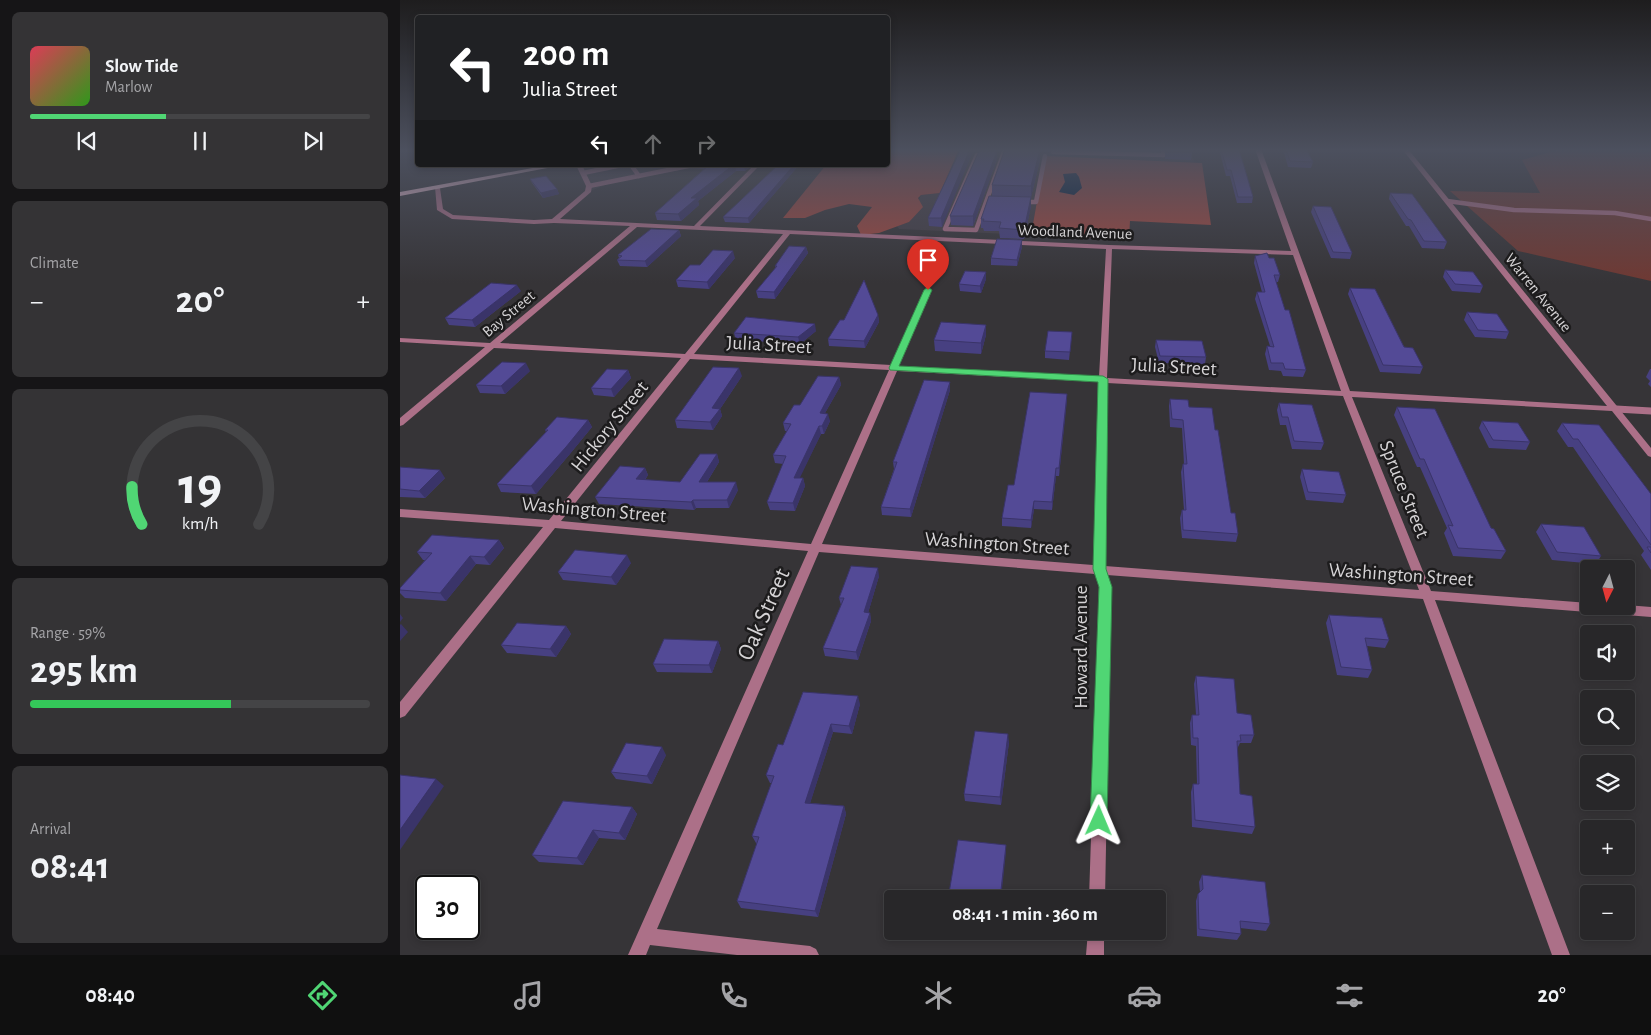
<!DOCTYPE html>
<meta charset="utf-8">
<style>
body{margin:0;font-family:"Alegreya Sans",sans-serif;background:#343335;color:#f1f3f6;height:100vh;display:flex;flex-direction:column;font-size:19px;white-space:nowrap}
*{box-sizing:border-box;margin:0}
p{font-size:16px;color:#a5a5a8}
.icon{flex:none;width:28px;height:28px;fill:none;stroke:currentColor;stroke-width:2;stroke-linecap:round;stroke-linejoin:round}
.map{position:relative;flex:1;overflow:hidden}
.details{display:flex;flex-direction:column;gap:12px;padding:12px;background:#161517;width:400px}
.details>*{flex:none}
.top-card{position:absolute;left:15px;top:15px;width:475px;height:152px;border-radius:5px;box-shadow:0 2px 8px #0003,0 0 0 1px #444446;background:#202124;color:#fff;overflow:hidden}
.needle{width:32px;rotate:186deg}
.fabs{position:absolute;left:1180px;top:560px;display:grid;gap:10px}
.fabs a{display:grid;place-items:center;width:55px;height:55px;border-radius:5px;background:#282729;box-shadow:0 2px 8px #0003,0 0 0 1px #444446;font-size:25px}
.speed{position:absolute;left:15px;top:875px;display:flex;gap:10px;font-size:25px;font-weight:700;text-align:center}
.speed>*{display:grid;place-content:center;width:65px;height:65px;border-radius:50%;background:#282729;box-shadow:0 2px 8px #0003,0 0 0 1px #444446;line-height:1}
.speed .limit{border:2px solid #111;border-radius:8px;background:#fff;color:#111}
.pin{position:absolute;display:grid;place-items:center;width:42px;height:42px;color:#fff;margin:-51px -21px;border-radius:50% 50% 50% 0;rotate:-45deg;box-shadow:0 0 5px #0007}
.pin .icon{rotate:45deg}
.me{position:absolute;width:55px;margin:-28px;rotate:1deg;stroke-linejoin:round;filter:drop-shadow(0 0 4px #0008)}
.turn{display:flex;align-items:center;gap:18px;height:105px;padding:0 25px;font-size:22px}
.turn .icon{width:65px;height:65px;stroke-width:2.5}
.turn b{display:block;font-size:35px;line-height:42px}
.lanes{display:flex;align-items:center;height:48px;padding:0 25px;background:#0003;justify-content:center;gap:25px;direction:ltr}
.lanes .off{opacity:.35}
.big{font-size:38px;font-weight:700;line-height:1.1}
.details .widget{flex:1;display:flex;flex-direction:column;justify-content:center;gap:8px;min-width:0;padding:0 18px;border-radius:8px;background:#343335}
.details .dial{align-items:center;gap:0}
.dial svg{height:130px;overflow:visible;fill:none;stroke:#444446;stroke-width:7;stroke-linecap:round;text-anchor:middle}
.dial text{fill:#f1f3f6;stroke:none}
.song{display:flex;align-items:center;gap:15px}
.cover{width:60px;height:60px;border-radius:8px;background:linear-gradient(135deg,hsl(350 70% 55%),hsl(110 70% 35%))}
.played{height:5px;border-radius:2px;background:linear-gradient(90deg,#50d674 40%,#444446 40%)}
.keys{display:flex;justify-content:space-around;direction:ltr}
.heat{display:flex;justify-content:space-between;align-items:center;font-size:28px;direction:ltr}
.charge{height:8px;border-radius:4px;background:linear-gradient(90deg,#34c759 59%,#444446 0)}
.trip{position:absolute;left:484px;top:890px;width:282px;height:50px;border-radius:5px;background:#282729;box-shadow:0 2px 8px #0003,0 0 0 1px #444446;font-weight:700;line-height:50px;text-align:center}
.menu{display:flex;height:80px;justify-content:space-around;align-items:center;background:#101010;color:#a5a5a8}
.menu .icon{width:35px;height:35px}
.menu .selected{color:#50d674}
.menu b{font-size:22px;color:#f1f3f6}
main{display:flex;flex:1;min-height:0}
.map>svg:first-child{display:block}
.built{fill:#433d44}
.green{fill:#6f3933}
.forest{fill:#9f463d}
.water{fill:#001d3d}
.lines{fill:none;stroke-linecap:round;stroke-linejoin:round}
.service-far1{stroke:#ac7088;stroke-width:4.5}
.service{stroke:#ac7088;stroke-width:7}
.minor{fill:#ac7088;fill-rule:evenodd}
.primary{fill:#f7c5d7;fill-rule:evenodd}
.wall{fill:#474081}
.shaded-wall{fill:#3a3469}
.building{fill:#534a96;stroke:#3a3469}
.route{fill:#50d674;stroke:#348b4b}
.labels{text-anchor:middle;stroke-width:5;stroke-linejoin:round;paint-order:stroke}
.far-street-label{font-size:16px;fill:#d5d3d5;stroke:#1d1c1d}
.street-label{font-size:20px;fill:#d5d3d5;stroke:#1d1c1d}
.near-street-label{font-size:24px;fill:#d5d3d5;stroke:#1d1c1d}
</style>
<main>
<section class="details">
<div class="widget">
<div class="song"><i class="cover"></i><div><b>Slow Tide</b><p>Marlow</p></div></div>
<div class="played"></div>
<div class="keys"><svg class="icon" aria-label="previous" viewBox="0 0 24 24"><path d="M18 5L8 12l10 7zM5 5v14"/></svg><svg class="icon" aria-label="pause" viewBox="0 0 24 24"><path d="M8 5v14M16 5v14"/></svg><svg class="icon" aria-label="next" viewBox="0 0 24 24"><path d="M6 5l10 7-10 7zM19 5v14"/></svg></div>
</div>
<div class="widget"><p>Climate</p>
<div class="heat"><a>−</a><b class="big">20°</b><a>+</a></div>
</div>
<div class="widget dial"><svg viewBox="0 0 100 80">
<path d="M14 69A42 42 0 1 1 86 69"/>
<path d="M14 69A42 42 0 0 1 8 46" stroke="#50d674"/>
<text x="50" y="56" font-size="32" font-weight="700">19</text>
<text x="50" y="72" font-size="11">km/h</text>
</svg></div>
<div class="widget"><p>Range · 59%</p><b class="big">295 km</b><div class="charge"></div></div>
<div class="widget"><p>Arrival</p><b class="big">08:41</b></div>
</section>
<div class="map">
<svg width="1251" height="955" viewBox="0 0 1251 955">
<rect width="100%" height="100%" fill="#363437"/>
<!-- built -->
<path class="built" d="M559,149h232l3,13 -149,-5 -14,78 -132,-6 -2,-3 12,-4 12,-27 19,-2z
M179,165h168l-7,6 -54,-2 -76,14 -22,9z"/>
<!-- green -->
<path class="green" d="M1161,149h90v132l-133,-30 -68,-60 90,2 -18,-33z"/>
<!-- forest -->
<path class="forest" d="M488,149h71l-19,44 -19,2 -3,3 5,9 -14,15 -30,11 -18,2 -4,-9 15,-19 -23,-3 -24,6 -20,8h-22l43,-53h62z
M645,156l157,7 9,62 -81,-4 -1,18 -98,-4z"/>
<!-- water -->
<path class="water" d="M676,173l3,4 3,11 -8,7 -15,-3 6,-10 -2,-8z"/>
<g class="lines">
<!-- service-far1 -->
<path class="service-far1" d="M653,152l111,3 -1,-6
M577,155l-32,74 31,1 29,-81
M231,165l8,11
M183,173l39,-8
M189,186l104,-21
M1047,201l67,9 101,3 36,6
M623,202h13l9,-46"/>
<!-- service -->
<path class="service" d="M1216,409l35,2"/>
<!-- minor -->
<path class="minor" d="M855,149h6l89,242 257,15 -205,-257h6l243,299v9l-3,-1 -36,-45 -260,-14 79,194 158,12v3l37,-1 25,2v10l-216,-17 135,355h-18l-129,-356 -316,-24 4,12 -6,312h-16l10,-312 -4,-13 -276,-22 -162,377 153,17 6,3 3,6h-82l-87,-10 -4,10h-18l180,-404 -253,-23 -150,188 -5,2v-16l143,-175 -143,-10v-8l149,11 132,-162 -187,-10 -91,77 -3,1v-8l85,-71 -85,-5v-4l90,5 140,-117 -76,-3 -20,1 -82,-5 -15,-9 -2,-23 5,1 3,21 10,6 81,5 18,-1 33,-28 1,-5 -10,-21h6l10,21 -1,6 -31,27 134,7 60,-61h6l-60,61 409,19 182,6zM237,227l146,7 -98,120 -185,-11zM390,234l316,15 -7,128 -200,-11 33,-76 -4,-2 -4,2 -33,75 -197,-11zM712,249l181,6 48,136 -234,-13zM290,359l199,11 -78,174 -250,-23zM497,371l202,11 -6,183 -271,-21zM707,383l236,13 76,194 -314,-24z
M688,931h16v24h-18z"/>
<!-- primary -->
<path class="primary" d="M149,165h14l-163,31v-4z"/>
</g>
<!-- wall -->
<path class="wall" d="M561,149l-19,78 -13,-1 -1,-8z
M581,149h21l-2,2h-3v8l-24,67 -22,-1 -1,-9 32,-65z
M605,149h47l-3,3h-9v8l-9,37v9l-7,33 -24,-1 -1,-7h-15l-1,-3h-2v-9l11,-23v-11z
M692,149h67v2z
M767,149h24l1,3 -1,8 -26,-1v-7z
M819,149h20l14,48 -1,6h-15l-7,-27h-4z
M883,149h23l7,13 -2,6 -23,-1z
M294,165h55l1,2 -5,4h-9l-38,30 1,4 -18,16 -24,-1 -2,-7 49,-44 -9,-1z
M378,165h21l-50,58 -24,-1 -2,-5z
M130,179l27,10 2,5 -16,4 -11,-15z
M990,193l57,49 -3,7 -22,-1 -13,-22h-3l-17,-27z
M913,206l39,47 -2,6 -19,-1 -20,-46z
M279,230l2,6 -34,31 -27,-1 -3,-6 2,-2 -1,-3z
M406,247l2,6 -33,46 -17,-1 -2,-7 20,-23 -1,-2z
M622,247l-5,19 -26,-1v-7z
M855,256l14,2 11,17 -2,7h-2l9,28 21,60 -3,7 -20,-1 -2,-5 -12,-1 -4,-16 2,-8h3l-15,-47 2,-7h5l-8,-29z
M335,258l-26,31 -31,-2 -2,-7 24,-15z
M1045,270l38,16 -3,7 -28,-2 -9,-14z
M586,272v7l-5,14 -21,-2 -1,-7z
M950,288l73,79 -3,7 -40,-2 -32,-78z
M121,291l-46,36 -26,-2 -4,-7z
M1067,312l42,20 -3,7 -31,-2 -11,-17z
M478,315l1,7 -14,26 -36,-2 -1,-7 16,-19z
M586,325v10l-5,19 -46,-3 -1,-11z
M416,331l-16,13 -64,-4 -2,-7z
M672,332l-3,28 -24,-2v-7z
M756,340l50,17 -1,7 -46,-1 -4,-16z
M1250,369h1v18l-3,-3 2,-3 -4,-4z
M228,370l3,8 -17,19 -20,-2 -3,-7z
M130,371l-25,23 -25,-1 -4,-8z
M342,376l-22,33 2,7 -9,14 -36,-2 -2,-8z
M439,377l2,8 -16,28 5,8 -6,13h-3l-22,44h4l2,8 -10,25 -25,-1 -3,-8 16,-38 -8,-1 -2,-8 14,-24h-2l-2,-8 17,-18z
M550,382v8l-39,127 -29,-2 -1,-8 13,-38 -1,-7z
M667,394l-8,82h-3l-4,34 -18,-1 -3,19 -29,-2v-8l12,-33z
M770,399l19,8 26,23 16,83 7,21 -2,8 -54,-4 -2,-20 2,-8h2l-3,-38 2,-8h1l-2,-36 -12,-1 -1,-21z
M879,403l45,40 -3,7 -29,-1 -6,-24h-6l-3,-15z
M997,407l94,121 15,23 -5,8 -48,-3 -9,-23 3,-5 -27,-61h-3l-23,-52z
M188,420l4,7 -23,28 -33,39 -35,-2 -4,-8 49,-52 -1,-2z
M1082,421l48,21 -4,8 -37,-2 -10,-20z
M1162,423l89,71v76l-10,-15 3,-4 -71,-104h-5l-11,-16z
M317,454l2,8 -12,20 31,8 -9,18h-33l-2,2 -95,-6 -4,-7 50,-29 3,7 -3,5 35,2z
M0,467l45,11 -20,20 -25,-1z
M902,469l44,26 -3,8 -37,-3 -6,-23z
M1141,524l60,32 -5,8 -44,-4 -16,-28z
M99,540l5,8 -14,17 -14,-1 -30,37 -41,-3 -5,-5v-5l25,-28h-2l-6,-8z
M231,563l-15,22 -53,-5 -5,-8z
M479,576l-11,37h2l1,8 -13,39 -33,-4 -2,-8 18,-43 -2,-7z
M929,615l60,25 -4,8 -18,-2 5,24 -4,8 -31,-3 -11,-52z
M166,626l5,8 -15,23 -49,-4 -6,-8z
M318,641l3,8 -9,24 -55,-1 -4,-8z
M796,676l41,37 17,22 -3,8h-11l-3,6 3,45 15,33 -3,7 -60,-7 -1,-35 2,-8h4l-1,-38 -5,-1 -1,-22 2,-8h4l-2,-31z
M460,704l-8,30 -19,-2 -23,71 34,3 2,8 -28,103 -77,-9 -4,-7 20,-57 -1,-1 -4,-7 20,-53h-2l-4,-8 17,-30z
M609,742l-8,63 -36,-4 -1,-7z
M266,755l-14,29 -36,-5 -5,-7z
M232,807l5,7 -12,26 -26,-2 -16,27 -44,-3 -7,-7z
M802,875l68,49 -4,7 -26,-3 1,6 -4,6 -40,-4 -1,-35 2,-7 2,-2 -1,-10z"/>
<!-- shaded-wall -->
<path class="shaded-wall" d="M570,149h4l-32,78 -1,-9z
M640,149v11l-9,37v9l-7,33v-9l7,-32v-12z
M597,151v8l-24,67v-10z
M253,165h20l-19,4z
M333,165h2l1,6 -38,30 1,4 -18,16 -3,-7 13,-16z
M344,165h5l1,2 -5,4z
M394,165h5l-50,58 -1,-5z
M157,189l2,5 -16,4 -2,-5z
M279,230l2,6 -34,31 -2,-6z
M622,240v7l-5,19v-6z
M406,247l2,6 -33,46 -1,-7z
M333,251l2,7 -26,31 -2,-7z
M586,272v7l-5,14 -1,-7z
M117,285l4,6 -46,36 -3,-7z
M478,315l1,7 -14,26 -1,-7z
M415,324l1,7 -16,13 -2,-7z
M586,325v10l-5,19v-11z
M126,363l4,8 -25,23 -4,-8z
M339,368l3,8 -22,33 2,7 -9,14 -3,-8 2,-14z
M228,370l3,8 -17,19 -3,-8z
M439,377l2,8 -20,35 -1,-7z
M550,382v8l-39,127 -1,-8z
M667,394v7l-8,75v-8z
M428,414l2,7 -6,13 -2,-8z
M188,420l4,7 -23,28 -33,39 -5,-8z
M419,426l2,8 -25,52 -2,-8z
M317,454l2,8 -17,28 -3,-8z
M245,468l3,7 -8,12 -4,-8z
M656,468v8l-4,34v-8z
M40,470l5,8 -20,20 -6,-7z
M403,478l2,8 -10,25 -2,-8z
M336,482l2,8 -9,18 -2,-8z
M293,500l3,8 -2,2 -3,-8z
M634,501v8l-3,19v-8z
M99,540l5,8 -14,17 -6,-8z
M227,555l4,8 -15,22 -5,-8z
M70,556l6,8 -30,37 -6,-8z
M478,568l1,8 -13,44 -2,-8z
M470,613l1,8 -13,39 -2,-8z
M0,614l3,4 -3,4z
M1,624l7,8 -8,9v-16z
M166,626l5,8 -15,23 -6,-8z
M318,641l3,8 -9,24 -3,-8z
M458,696l2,8 -8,30 -3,-8z
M431,724l2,8 -25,78 -3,-7z
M608,734l1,8 -8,63 -1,-8z
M262,747l4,8 -14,29 -5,-8z
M36,779l8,7 -44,64v-20z
M444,806l2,8 -28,103 -3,-6z
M232,807l5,7 -12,26 -6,-7z
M193,830l6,8 -16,27 -6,-7z
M606,845v7l-5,47h-1z"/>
<!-- building -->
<path class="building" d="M561,149h9l-29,69h-13z
M605,149h35l-9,37 -39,-1z
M767,149h24l1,3h-27z
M821,149h18l14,48h-15l-7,-27h-4z
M886,149h20l7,13 -23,-1z
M579,151h18l-24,65h-23z
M309,165h24l-42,33h6l-19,16 -23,-1z
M378,165h16l-46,53 -25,-1z
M146,176l11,13 -16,4 -11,-14z
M990,193l22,1 35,48 -23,-1 -13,-21 -3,-1z
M589,196l42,1 -7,33 -25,-2 2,-6 -18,-1 1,-2h-3z
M913,206l18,1 21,46 -19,-1z
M251,229l28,1 -34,31 -28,-1 5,-4 -4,-1z
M597,239l25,1 -5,20 -26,-2z
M389,246l17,1 -32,45 -18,-1 21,-25h-2z
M313,250l20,1 -26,31 -31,-2 14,-15h10z
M867,253l2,5h5l6,17h-6l11,35h4l17,60 -21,-1 -2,-6h-12l-4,-17 7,1 -17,-55h8l-10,-36z
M1045,270l28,2 10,14 -28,-2z
M565,271l21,1 -6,14 -21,-2z
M464,280l14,35 -14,26 -36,-2 12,-19h4z
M91,283l26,2 -45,35 -27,-2z
M950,288l25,1 29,58 9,1 10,19 -40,-2z
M1067,312l30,2 12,18 -31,-2z
M346,317l69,7 -17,13 -64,-4z
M541,322l45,3 -5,18 -47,-3z
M648,331l24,1 -2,20 -25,-1z
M756,340l46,1 4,16 -46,-1z
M102,362l24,1 -25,23 -25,-1z
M313,367l26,1 -27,40 8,1 -10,13 -35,-2z
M207,369l21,1 -17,19 -20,-1z
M418,376l21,1 -19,36 8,1 -6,12h-3l-25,52h9l-10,25 -26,-1 19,-46 -13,-1 18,-31 -8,-1 11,-18h6z
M524,380l26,2 -40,127 -29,-2 16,-45h-4z
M630,392l37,2 -8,74h-3l-4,34 -18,-1 -3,19 -29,-2 6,-33h6z
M770,399l18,1 1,7 23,1 3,22h3l13,83h4l3,21 -55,-4 -1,-20h4l-3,-46h4l-4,-44 -11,-1z
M879,403l33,2 12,38 -30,-2 -6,-24h-6z
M997,407l38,2 56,119 3,1 12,22 -48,-3 -10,-23 5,1 -29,-67h-4z
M157,417l31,3 -22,27 -35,39 -34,-2 51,-54h-3z
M1082,421l36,2 12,19 -37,-2z
M1162,423l37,2 52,69v51l-73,-106h-5z
M300,454h17l-18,28h37l-9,18h-34l-2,2 -96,-5 25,-31 25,2 -9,11 44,3z
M0,467l40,3 -21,21 -19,-2z
M902,469l37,3 7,23 -38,-3z
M1141,524l43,3 17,29 -44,-4z
M32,535l67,5 -15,17 -14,-1 -30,37 -40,-3v-2l32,-35 -15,-1z
M1247,547h4v6z
M175,550l52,5 -16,22 -53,-5z
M451,566l27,2 -14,44 6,1 -14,39 -33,-4 21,-50h-5z
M929,615l53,3 7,22 -24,-2 7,32 -31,-3z
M117,623l49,3 -16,23 -49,-4z
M264,639l54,2 -9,24 -56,-1z
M796,676l38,3 3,34 14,2 3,20h-14l1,6h-4l3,53 12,2 3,31 -60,-7 -2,-36h6l-1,-46h-5l-1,-23h7z
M403,692l55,4 -9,30 -18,-2 -26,79 39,3 -29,105 -78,-10 22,-64 -7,-1 22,-60 -8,-1 12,-31 5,1z
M575,731l33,3 -8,63 -36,-3z
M226,743l36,4 -15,29 -36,-4z
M0,775l36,4 -36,51z
M163,801l69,6 -13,26 -26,-3 -16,28 -45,-3z
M558,840l48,5 -6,54h-52z
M802,875l63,7 5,42 -30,-3 1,13 -42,-5 -1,-35 5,-5z"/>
<!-- sky -->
<linearGradient id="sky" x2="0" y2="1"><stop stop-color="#1e1d1e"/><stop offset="0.53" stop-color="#4c505e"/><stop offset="1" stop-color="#4c505e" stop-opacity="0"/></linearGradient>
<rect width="1251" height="283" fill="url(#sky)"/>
<!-- route -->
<path class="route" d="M528,287l4,3 -33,76 204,10 5,3 -2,190 6,18 -5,234 -2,6 -6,2 -6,-2 -3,-6 9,-234 -6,-18 5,-187 -208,-12 -1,-2 35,-78z"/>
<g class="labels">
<!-- far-street labels -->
<g class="far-street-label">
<text transform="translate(675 231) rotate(2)" y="6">Woodland Avenue</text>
<text transform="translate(1139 292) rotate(51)" y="6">Warren Avenue</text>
<text transform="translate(108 313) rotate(-40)" y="6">Bay Street</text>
</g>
<!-- street labels -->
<g class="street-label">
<text transform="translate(369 344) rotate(3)" y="7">Julia Street</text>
<text transform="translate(774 366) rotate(3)" y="7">Julia Street</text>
<text transform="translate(209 426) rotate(-51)" y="7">Hickory Street</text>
<text transform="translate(1005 489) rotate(68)" y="7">Spruce Street</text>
<text transform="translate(194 509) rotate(5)" y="7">Washington Street</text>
<text transform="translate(597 543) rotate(4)" y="7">Washington Street</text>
<text transform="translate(1001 574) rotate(4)" y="7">Washington Street</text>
<text transform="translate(680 647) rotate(-90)" y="7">Howard Avenue</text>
</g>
<!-- near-street labels -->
<g class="near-street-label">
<text transform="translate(363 614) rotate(-66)" y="8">Oak Street</text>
</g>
</g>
</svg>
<div class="fabs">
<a><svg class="needle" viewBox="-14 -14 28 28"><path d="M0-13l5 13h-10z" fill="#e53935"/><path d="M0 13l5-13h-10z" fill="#a5a5a8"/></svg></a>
<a><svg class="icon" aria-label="sound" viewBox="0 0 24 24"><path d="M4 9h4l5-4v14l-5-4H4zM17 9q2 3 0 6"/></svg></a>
<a><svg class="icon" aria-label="search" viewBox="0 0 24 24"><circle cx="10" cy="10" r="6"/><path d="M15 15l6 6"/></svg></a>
<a><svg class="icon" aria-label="layers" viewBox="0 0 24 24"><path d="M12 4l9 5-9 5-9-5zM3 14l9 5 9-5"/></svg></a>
<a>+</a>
<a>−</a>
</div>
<div class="speed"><div class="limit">30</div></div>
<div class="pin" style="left:528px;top:290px;background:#d93025"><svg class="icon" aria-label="arrive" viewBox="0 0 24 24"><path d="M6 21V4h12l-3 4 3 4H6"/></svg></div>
<svg class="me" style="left:699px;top:821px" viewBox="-20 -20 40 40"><path d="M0-17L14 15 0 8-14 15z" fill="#50d674" stroke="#fff" stroke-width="4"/></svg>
<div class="trip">08:41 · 1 min · 360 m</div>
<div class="top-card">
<div class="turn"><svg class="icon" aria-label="left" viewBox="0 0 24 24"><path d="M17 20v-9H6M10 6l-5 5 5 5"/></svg><div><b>200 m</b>Julia Street</div></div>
<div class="lanes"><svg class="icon" aria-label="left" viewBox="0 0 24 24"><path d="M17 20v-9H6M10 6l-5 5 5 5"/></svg><svg class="icon off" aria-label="ahead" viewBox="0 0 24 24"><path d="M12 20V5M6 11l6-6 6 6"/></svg><svg class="icon off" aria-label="right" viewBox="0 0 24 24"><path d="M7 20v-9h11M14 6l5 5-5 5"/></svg></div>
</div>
</div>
</main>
<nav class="menu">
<b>08:40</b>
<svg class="icon selected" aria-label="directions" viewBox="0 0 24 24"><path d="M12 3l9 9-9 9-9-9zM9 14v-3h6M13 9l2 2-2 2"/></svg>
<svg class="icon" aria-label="music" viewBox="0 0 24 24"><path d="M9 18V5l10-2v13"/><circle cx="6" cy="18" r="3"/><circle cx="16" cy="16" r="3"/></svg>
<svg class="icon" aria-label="phone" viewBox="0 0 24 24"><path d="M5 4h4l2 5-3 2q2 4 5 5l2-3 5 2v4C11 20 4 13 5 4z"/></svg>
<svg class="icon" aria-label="climate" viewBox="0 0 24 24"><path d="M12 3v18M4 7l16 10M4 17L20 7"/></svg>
<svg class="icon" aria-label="car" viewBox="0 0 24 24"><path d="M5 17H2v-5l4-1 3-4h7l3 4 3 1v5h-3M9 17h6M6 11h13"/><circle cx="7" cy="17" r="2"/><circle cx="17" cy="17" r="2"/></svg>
<svg class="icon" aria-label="filters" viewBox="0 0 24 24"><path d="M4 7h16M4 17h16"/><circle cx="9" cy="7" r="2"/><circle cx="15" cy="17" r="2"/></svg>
<b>20°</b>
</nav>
